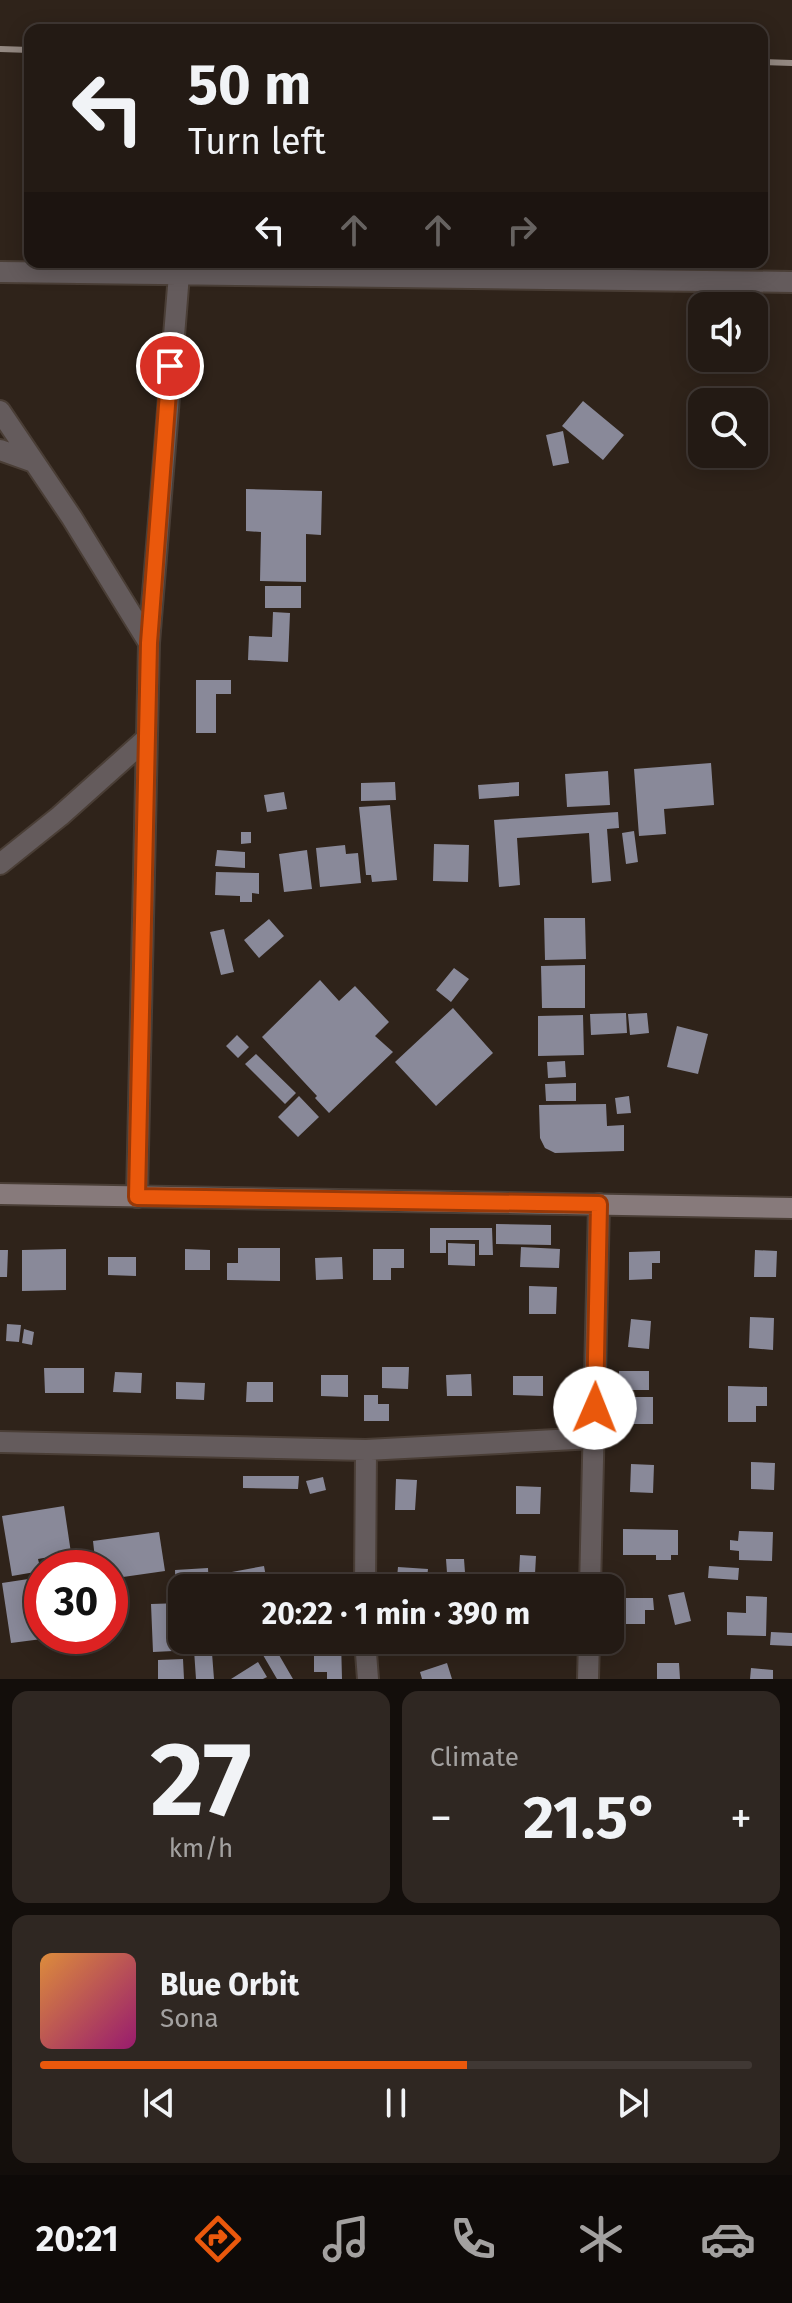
<!DOCTYPE html>
<meta charset="utf-8">
<style>
body{margin:0;font-family:"Fira Sans",sans-serif;background:#2f2722;color:#f1f3f6;height:100vh;display:flex;flex-direction:column;font-size:30px;white-space:nowrap}
*{box-sizing:border-box;margin:0}
p{font-size:26px;color:#a3a1a0}
.icon{flex:none;width:44px;height:44px;fill:none;stroke:currentColor;stroke-width:2;stroke-linecap:round;stroke-linejoin:round}
.map{position:relative;height:1679px;overflow:hidden}
.sheet{display:flex;flex-direction:column;gap:12px;padding:12px;background:#130e0b;flex:1}
.sheet>*{flex:none}
.guide{position:absolute;left:24px;top:24px;width:744px;height:244px;border-radius:16px;box-shadow:0 4px 20px #0003,0 0 0 2px #403834;background:#231a14;color:#f1f3f6;overflow:hidden}
.tools{position:absolute;left:688px;top:292px;display:grid;gap:16px}
.tools a{display:grid;place-items:center;width:80px;height:80px;border-radius:16px;background:#231a14;box-shadow:0 4px 20px #0003,0 0 0 2px #403834;font-size:40px}
.speed{position:absolute;left:24px;top:1550px;display:flex;gap:16px;font-size:40px;font-weight:700;text-align:center}
.speed>*{display:grid;place-content:center;width:104px;height:104px;border-radius:50%;background:#231a14;box-shadow:0 4px 20px #0003,0 0 0 2px #403834;line-height:1}
.speed .limit{border:12px solid #d22;background:#fff;color:#111}
.pin{position:absolute;display:grid;place-items:center;width:68px;height:68px;color:#fff;margin:-34px;border:4px solid #fff;border-radius:50%;box-shadow:0 2px 8px #0007}
.me{position:absolute;width:88px;margin:-44px;rotate:1deg;stroke-linejoin:round;filter:drop-shadow(0 0 6px #0008)}
.turn{display:flex;align-items:center;gap:28px;height:168px;padding:0 32px;font-size:36px}
.turn .icon{width:104px;height:104px;stroke-width:2.5}
.turn b{display:block;font-size:56px;line-height:68px}
.lanes{display:flex;align-items:center;height:76px;padding:0 32px;background:#0003;justify-content:center;gap:40px;direction:ltr}
.lanes .off{opacity:.35}
.big{font-size:60px;font-weight:700;line-height:1.1}
.sheet .widget{flex:1;display:flex;flex-direction:column;justify-content:center;gap:12px;min-width:0;padding:0 28px;border-radius:16px;background:#2f2722}
.sheet .dial{align-items:center;gap:0}
.dial b{font-size:104px;line-height:1}
.song{display:flex;align-items:center;gap:24px}
.cover{width:96px;height:96px;border-radius:12px;background:linear-gradient(135deg,hsl(30 70% 55%),hsl(320 70% 35%))}
.played{height:8px;border-radius:4px;background:linear-gradient(90deg,#ea580c 60%,#403834 60%)}
.keys{display:flex;justify-content:space-around;direction:ltr}
.heat{display:flex;justify-content:space-between;align-items:center;font-size:44px;direction:ltr}
.sheet .tiles{flex:1;display:grid;gap:12px;grid-template-columns:1fr 1fr}
.widget:last-child{grid-column:span 2}
.trip{position:absolute;left:168px;top:1574px;width:456px;height:80px;border-radius:16px;background:#231a14;box-shadow:0 4px 20px #0003,0 0 0 2px #403834;font-weight:700;line-height:80px;text-align:center}
.menu{display:flex;height:128px;justify-content:space-around;align-items:center;background:#0e0a08;color:#a3a1a0}
.menu .icon{width:56px;height:56px}
.menu .active{color:#ea580c}
.menu b{font-size:36px;color:#f1f3f6}
.map>svg:first-child{display:block}
.building{fill:#898999}
.lines{fill:none;stroke-linecap:round;stroke-linejoin:round}
.street-casing{stroke:#4a3e36;stroke-width:24}
.secondary-casing{stroke:#4a3e36;stroke-width:24}
.street{stroke:#645b5c;stroke-width:20}
.secondary{stroke:#877a7b;stroke-width:20}
.rail{stroke:#938881;stroke-width:6}
.route-casing{stroke:#983908;stroke-width:20}
.route{stroke:#ea580c;stroke-width:14}
</style>
<div class="map">
<svg width="792" height="1679" viewBox="0 0 792 1679">
<rect width="100%" height="100%" fill="#2f231a"/>
<!-- building -->
<path class="building" d="M583,401l41,34 -21,25 -41,-34z
M563,431l6,32 -16,3 -7,-31z
M246,489l76,2 -1,44 -15,-1v48l-46,-1 1,-49 -15,-1z
M265,586h36v22h-36z
M273,612l17,1 -2,49 -40,-2 1,-24 23,1z
M196,680h35v14h-15v39h-20z
M711,763l3,42 -50,4 2,25 -27,2 -5,-67z
M608,771l2,34 -43,2 -2,-33z
M395,782l1,18 -35,1v-18z
M519,782v14l-40,3 -1,-14z
M284,792l3,17 -20,3 -3,-17z
M390,805l7,75 -25,2 -1,-7h-5l-7,-68z
M618,812l1,16 -12,1 4,52 -19,2 -3,-50 -72,5 3,47 -21,2 -5,-67z
M634,831l4,31 -12,2 -4,-31z
M241,832h10v11l-10,1z
M434,844l35,1 -1,37 -35,-1z
M345,845l1,9 12,-1 3,30 -41,4 -4,-39z
M217,850l28,2v16l-30,-2z
M307,850l5,39 -28,3 -5,-38z
M216,872l43,1v21l-7,-1v9h-12v-6l-25,-1z
M544,918h41l1,41 -41,1z
M269,919l15,17 -25,22 -15,-18z
M224,929l10,43 -13,3 -11,-43z
M585,965v43h-43l-1,-42z
M454,968l15,11 -18,23 -15,-12z
M320,980l19,21 16,-15 34,36 -14,14 18,16 -64,61 -14,-15 2,-2 -55,-59z
M453,1008l40,45 -57,53 -41,-44z
M626,1013l1,20 -36,2 -1,-21z
M647,1013l2,20 -19,2 -2,-21z
M583,1015l1,40 -46,1v-40z
M677,1026l31,8 -10,40 -31,-7z
M237,1035l12,12 -11,11 -12,-12z
M256,1054l40,39 -11,11 -40,-40z
M565,1061l1,16 -18,1 -1,-16z
M576,1083v18h-30l-1,-17z
M299,1096l20,21 -21,20 -20,-20z
M629,1096l2,17 -14,1 -2,-16z
M606,1104l1,22 17,-1v26l-69,2 -10,-5 -5,-10 -1,-33z
M496,1224l55,1v20l-55,-1z
M430,1228h62l1,27h-14v-15h-33v13h-16z
M448,1243l27,1v22l-27,-1z
M521,1247l39,2 -1,19 -39,-1z
M238,1248h42v33l-53,-1v-17h11z
M66,1249v41l-44,1v-41z
M185,1249l25,1v20h-25z
M373,1249h31v19h-13v12h-18z
M0,1250h8l-1,27h-7z
M755,1250l22,1 -1,26h-22z
M660,1251v12h-8v16l-23,1v-28z
M108,1257h28v19l-28,-1z
M342,1257l1,22 -27,1 -1,-22z
M529,1286l28,1 -1,27h-27z
M750,1317l24,1 -1,32 -24,-2z
M631,1319l20,2 -2,28 -21,-2z
M7,1324l14,1 -2,17 -13,-1z
M24,1329l10,3 -2,13 -10,-2z
M382,1367h27l-1,22 -26,-1z
M44,1368h40v25h-39z
M619,1371h30v19h-30z
M115,1372l27,1 -1,20 -28,-1z
M471,1374l1,22h-25l-1,-21z
M321,1375h27v22l-27,-1z
M513,1376h30v20l-30,-1z
M176,1382l29,1 -1,17 -28,-1z
M247,1382h26v20h-27z
M728,1386l39,1v19h-11v16h-28z
M364,1395h14v9h11v17h-25z
M633,1397h20v27h-20z
M751,1462l24,1 -1,27 -23,-1z
M631,1464l23,1 -1,28 -23,-1z
M243,1476h56l-1,13 -55,-1z
M323,1477l3,13 -16,4 -4,-13z
M396,1479l21,1 -2,30h-20z
M516,1486l25,1 -1,27h-24z
M64,1506l7,47 -33,6 3,12 -29,5 -10,-60z
M623,1529l55,1v25h-7v5h-15v-5h-33z
M739,1531l34,1 -1,29 -33,-1v-9l-9,-1v-10l8,1z
M159,1532l6,39 -49,7 2,15 -8,1v-26h-14l-3,-27z
M520,1555l16,1 -1,18h-16z
M446,1559h18l2,27 -18,1z
M264,1566l4,22h-45l-2,-14z
M709,1566l30,2 -1,12 -30,-2z
M398,1567l30,2 -2,19h-30z
M208,1568l1,20h-27v6l-6,1 -1,-25z
M503,1577l42,2 -1,9h-42z
M35,1578l4,24 3,-1v38l-31,4 -9,-60z
M684,1592l7,29 -16,4 -7,-30z
M746,1596l21,1 -1,39 -39,-1v-23l19,1z
M622,1598h31l1,12h-9v14h-23z
M182,1603v37h29l3,39h-18l-2,-29 -41,2 -2,-48z
M771,1632l21,1v13l-22,-1z
M218,1640h22l1,5 -21,4z
M323,1640h18l1,39h-15v-7h-13v-18h9z
M518,1640h23v5h-23z
M275,1648l18,31h-16l-14,-24z
M183,1659l1,20h-26v-19z
M258,1662l9,15 -4,2h-32z
M447,1663l5,16h-30l-2,-7z
M657,1663h22l1,16h-23z
M751,1668l22,2v9h-23z"/>
<g class="lines">
<!-- street casing -->
<g class="street-casing">
<path id="street" d="M0,272l792,10
M0,411l72,107 77,125
M0,450l34,12
M0,864l60,-48 85,-76
M137,1197l12,-554 31,-381
M0,1442l366,8 228,-12
M365,1588l1,-138
M590,1588l9,-384
M365,1640l3,39
M588,1679l1,-39"/>
</g>
<!-- secondary casing -->
<g class="secondary-casing">
<path id="secondary" d="M0,1194l792,14"/>
</g>
<!-- street -->
<use href="#street" class="street"/>
<!-- secondary -->
<use href="#secondary" class="secondary"/>
<!-- rail -->
<path class="rail" d="M0,49l30,1
M762,62l30,1"/>
</g>
<g class="lines">
<!-- route casing -->
<g class="route-casing">
<path id="route" d="M170,366l-21,277 -12,554 462,7 -4,204"/>
</g>
<!-- route -->
<use href="#route" class="route"/>
</g>
</svg>
<div class="tools">
<a><svg class="icon" aria-label="sound" viewBox="0 0 24 24"><path d="M4 9h4l5-4v14l-5-4H4zM17 9q2 3 0 6"/></svg></a>
<a><svg class="icon" aria-label="search" viewBox="0 0 24 24"><circle cx="10" cy="10" r="6"/><path d="M15 15l6 6"/></svg></a>
</div>
<div class="speed"><div class="limit">30</div></div>
<div class="pin" style="left:170px;top:366px;background:#d93025"><svg class="icon" aria-label="arrive" viewBox="0 0 24 24"><path d="M6 21V4h12l-3 4 3 4H6"/></svg></div>
<svg class="me" style="left:595px;top:1408px" viewBox="-20 -20 40 40"><circle r="19" fill="#fff"/><path d="M0-13L10 11 0 6-10 11z" fill="#ea580c"/></svg>
<div class="trip">20:22 · 1 min · 390 m</div>
<div class="guide">
<div class="turn"><svg class="icon" aria-label="left" viewBox="0 0 24 24"><path d="M17 20v-9H6M10 6l-5 5 5 5"/></svg><div><b>50 m</b>Turn left</div></div>
<div class="lanes"><svg class="icon" aria-label="left" viewBox="0 0 24 24"><path d="M17 20v-9H6M10 6l-5 5 5 5"/></svg><svg class="icon off" aria-label="ahead" viewBox="0 0 24 24"><path d="M12 20V5M6 11l6-6 6 6"/></svg><svg class="icon off" aria-label="ahead" viewBox="0 0 24 24"><path d="M12 20V5M6 11l6-6 6 6"/></svg><svg class="icon off" aria-label="right" viewBox="0 0 24 24"><path d="M7 20v-9h11M14 6l5 5-5 5"/></svg></div>
</div>
</div>
<section class="sheet">
<div class="tiles">
<div class="widget dial"><b>27</b><p>km/h</p></div>
<div class="widget"><p>Climate</p>
<div class="heat"><a>−</a><b class="big">21.5°</b><a>+</a></div>
</div>
<div class="widget">
<div class="song"><i class="cover"></i><div><b>Blue Orbit</b><p>Sona</p></div></div>
<div class="played"></div>
<div class="keys"><svg class="icon" aria-label="previous" viewBox="0 0 24 24"><path d="M18 5L8 12l10 7zM5 5v14"/></svg><svg class="icon" aria-label="pause" viewBox="0 0 24 24"><path d="M8 5v14M16 5v14"/></svg><svg class="icon" aria-label="next" viewBox="0 0 24 24"><path d="M6 5l10 7-10 7zM19 5v14"/></svg></div>
</div>
</div>
</section>
<nav class="menu">
<b>20:21</b>
<svg class="icon active" aria-label="directions" viewBox="0 0 24 24"><path d="M12 3l9 9-9 9-9-9zM9 14v-3h6M13 9l2 2-2 2"/></svg>
<svg class="icon" aria-label="music" viewBox="0 0 24 24"><path d="M9 18V5l10-2v13"/><circle cx="6" cy="18" r="3"/><circle cx="16" cy="16" r="3"/></svg>
<svg class="icon" aria-label="phone" viewBox="0 0 24 24"><path d="M5 4h4l2 5-3 2q2 4 5 5l2-3 5 2v4C11 20 4 13 5 4z"/></svg>
<svg class="icon" aria-label="climate" viewBox="0 0 24 24"><path d="M12 3v18M4 7l16 10M4 17L20 7"/></svg>
<svg class="icon" aria-label="car" viewBox="0 0 24 24"><path d="M5 17H2v-5l4-1 3-4h7l3 4 3 1v5h-3M9 17h6M6 11h13"/><circle cx="7" cy="17" r="2"/><circle cx="17" cy="17" r="2"/></svg>
</nav>
